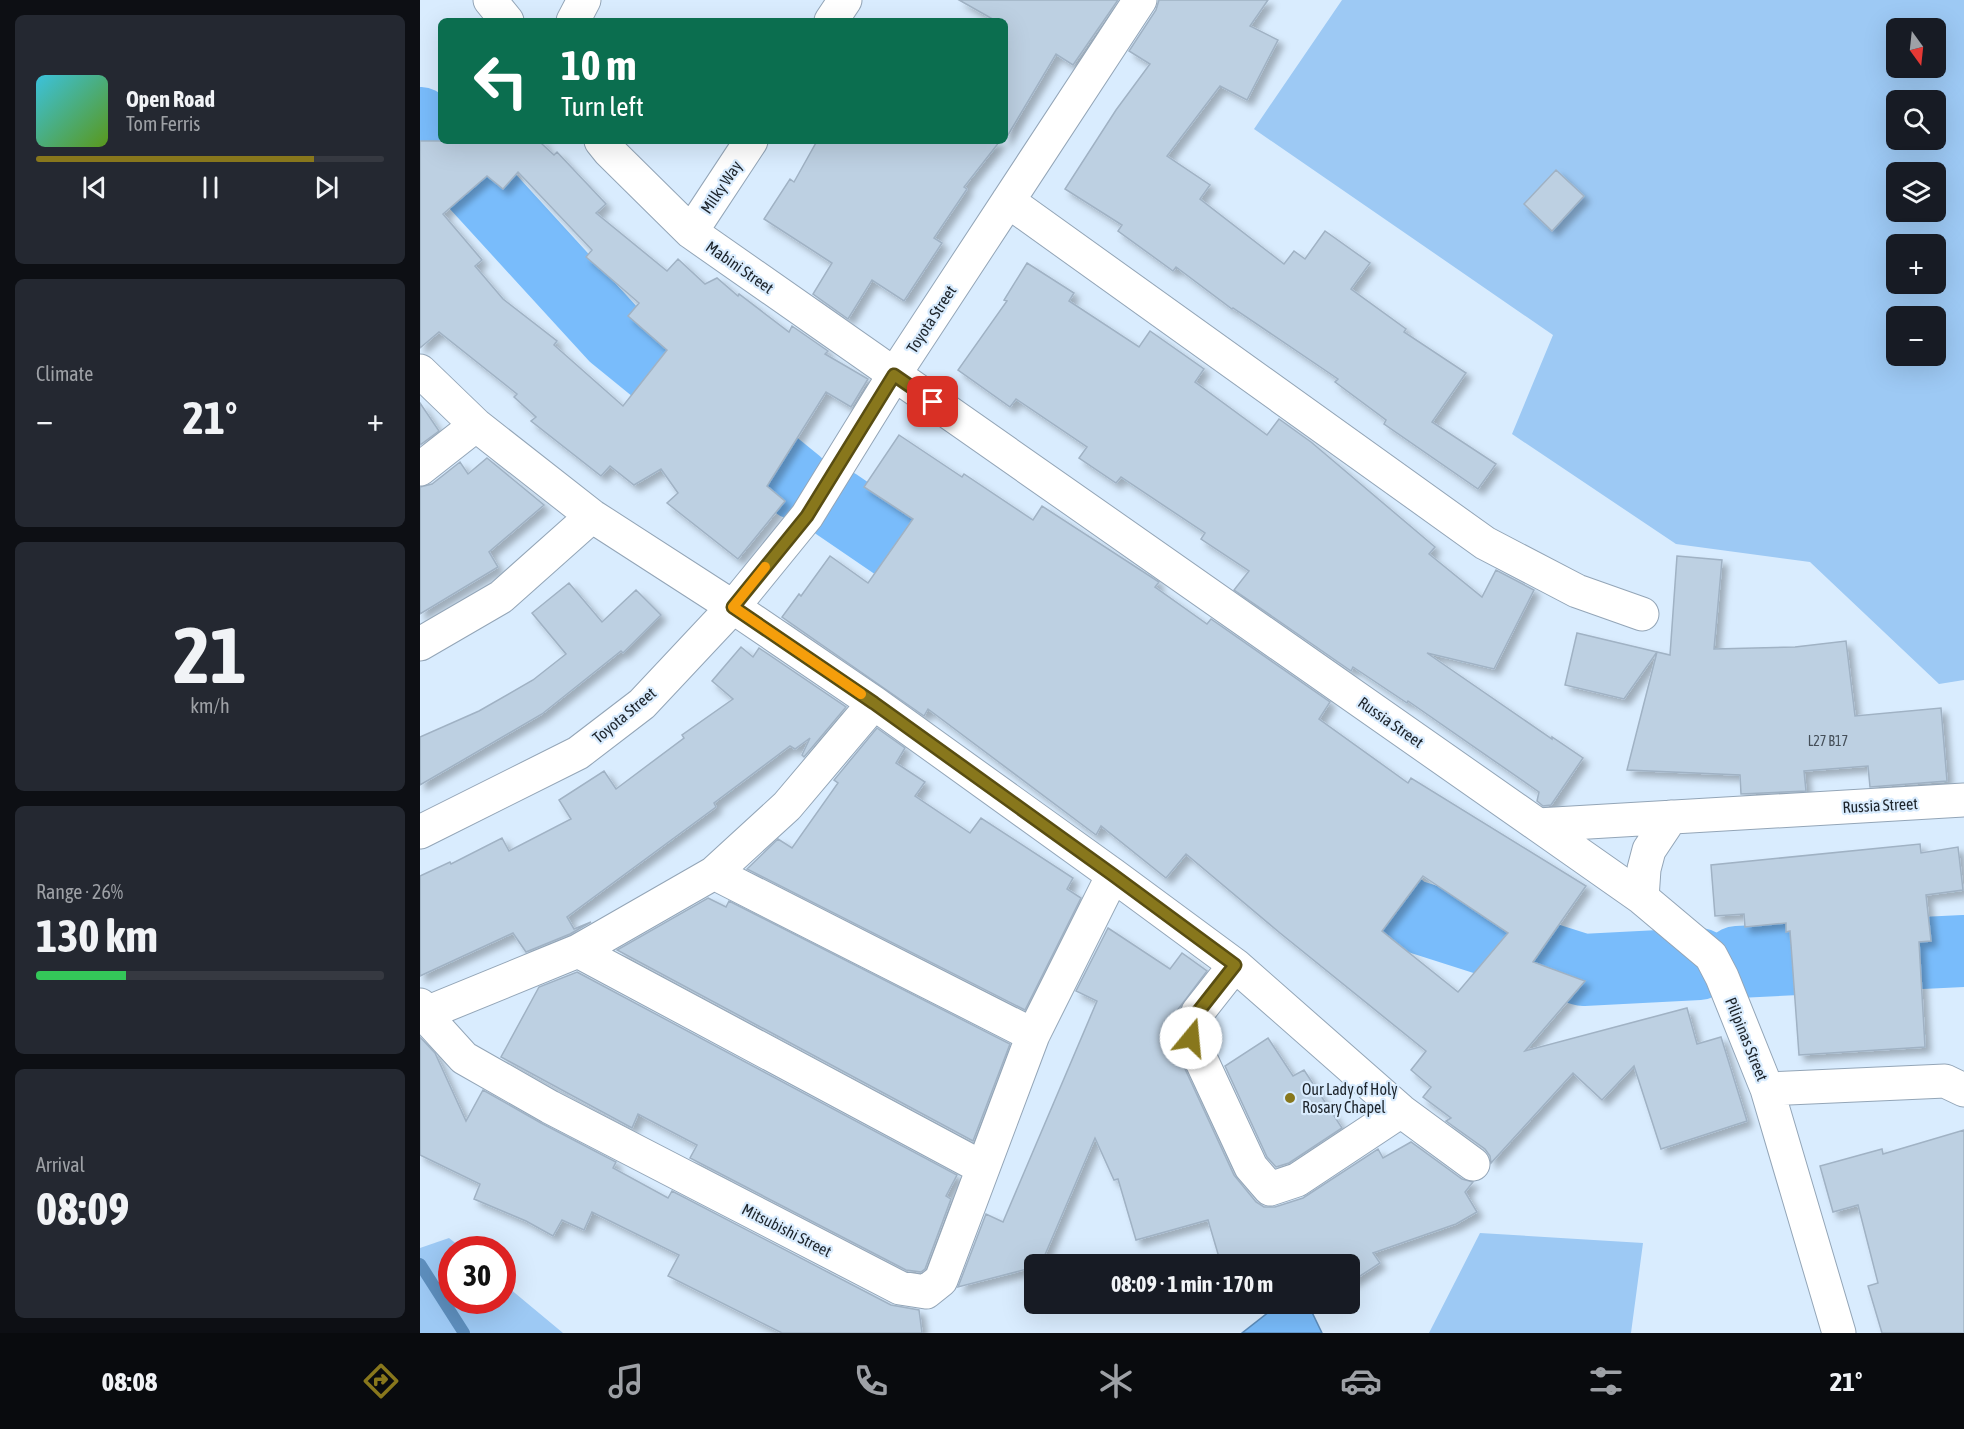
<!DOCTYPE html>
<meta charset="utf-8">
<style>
body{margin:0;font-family:"Asap Condensed",sans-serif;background:#242831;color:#f1f3f6;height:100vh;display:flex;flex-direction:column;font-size:22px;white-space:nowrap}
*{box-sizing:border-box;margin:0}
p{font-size:20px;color:#9ea1a6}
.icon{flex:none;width:33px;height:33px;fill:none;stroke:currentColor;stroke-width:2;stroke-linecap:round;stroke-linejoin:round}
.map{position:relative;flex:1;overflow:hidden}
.drawer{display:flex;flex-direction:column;gap:15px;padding:15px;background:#0d0f14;width:420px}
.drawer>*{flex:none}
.banner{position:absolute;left:18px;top:18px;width:570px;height:126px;border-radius:9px;box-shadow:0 6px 24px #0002;background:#0b6e4f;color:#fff;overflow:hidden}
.needle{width:39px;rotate:165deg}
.tools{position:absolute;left:1466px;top:18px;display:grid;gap:12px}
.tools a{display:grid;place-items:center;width:60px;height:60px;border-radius:9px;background:#171b24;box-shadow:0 6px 24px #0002;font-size:30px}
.speed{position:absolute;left:18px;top:1236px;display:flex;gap:12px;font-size:30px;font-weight:700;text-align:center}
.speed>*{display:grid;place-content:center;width:78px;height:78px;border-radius:50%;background:#171b24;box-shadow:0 6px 24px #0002;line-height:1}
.speed .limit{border:9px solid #d22;background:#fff;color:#111}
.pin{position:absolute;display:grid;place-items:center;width:51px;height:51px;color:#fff;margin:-26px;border-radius:12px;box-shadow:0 3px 9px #0006}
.me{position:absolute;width:66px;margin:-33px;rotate:17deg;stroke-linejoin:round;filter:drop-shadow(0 0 4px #0008)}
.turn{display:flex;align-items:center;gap:21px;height:126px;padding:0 24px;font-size:27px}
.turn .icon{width:78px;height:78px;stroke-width:2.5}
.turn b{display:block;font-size:42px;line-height:51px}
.big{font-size:45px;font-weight:700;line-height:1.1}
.drawer .tile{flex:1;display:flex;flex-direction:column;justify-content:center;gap:9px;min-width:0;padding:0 21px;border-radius:9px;background:#242831}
.drawer .dial{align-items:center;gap:0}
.dial b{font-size:78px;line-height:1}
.song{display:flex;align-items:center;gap:18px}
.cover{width:72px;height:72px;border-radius:9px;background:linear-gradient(135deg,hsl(190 70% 55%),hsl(90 70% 35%))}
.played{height:6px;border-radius:3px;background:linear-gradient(90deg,#88771c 80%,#363941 80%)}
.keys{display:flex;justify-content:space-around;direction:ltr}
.heat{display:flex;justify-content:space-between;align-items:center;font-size:33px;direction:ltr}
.charge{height:9px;border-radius:4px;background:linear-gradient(90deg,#34c759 26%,#363941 0)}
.trip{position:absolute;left:604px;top:1254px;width:336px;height:60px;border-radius:9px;background:#171b24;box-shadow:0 6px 24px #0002;font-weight:700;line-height:60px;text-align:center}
.tab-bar{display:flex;height:96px;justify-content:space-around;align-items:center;background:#090b0e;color:#9ea1a6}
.tab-bar .icon{width:42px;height:42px}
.tab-bar .current{color:#88771c}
.tab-bar b{font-size:27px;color:#f1f3f6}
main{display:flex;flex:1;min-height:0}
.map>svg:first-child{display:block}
.green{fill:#9dc9f4;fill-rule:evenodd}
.water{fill:#79bcfb;stroke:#5d8ebd;stroke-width:1.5}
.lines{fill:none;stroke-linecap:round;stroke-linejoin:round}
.stream{stroke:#5d8ebd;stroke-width:12}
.river{stroke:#79bcfb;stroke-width:72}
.building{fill:#bdd0e2;stroke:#a0b2c4;stroke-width:1.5;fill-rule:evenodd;filter:url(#shadow)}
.minor-casing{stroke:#93a5b7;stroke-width:35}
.minor{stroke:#fff;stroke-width:33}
.route-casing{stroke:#584d12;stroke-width:15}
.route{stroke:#88771c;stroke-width:10}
.slow{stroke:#f59e0b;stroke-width:10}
.poi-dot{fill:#88771c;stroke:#d9ecfe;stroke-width:2}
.labels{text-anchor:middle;stroke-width:4.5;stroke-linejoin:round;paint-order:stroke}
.number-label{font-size:14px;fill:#454f59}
.street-label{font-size:16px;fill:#1d242b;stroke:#d9ecfe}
.poi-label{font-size:16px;fill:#1d242b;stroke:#d9ecfe;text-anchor:start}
</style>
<main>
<section class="drawer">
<div class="tile">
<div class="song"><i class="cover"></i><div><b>Open Road</b><p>Tom Ferris</p></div></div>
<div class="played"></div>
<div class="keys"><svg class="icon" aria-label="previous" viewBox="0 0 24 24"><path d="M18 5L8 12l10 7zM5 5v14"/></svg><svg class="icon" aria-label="pause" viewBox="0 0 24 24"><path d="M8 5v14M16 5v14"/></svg><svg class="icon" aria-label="next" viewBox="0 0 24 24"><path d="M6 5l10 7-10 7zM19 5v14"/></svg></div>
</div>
<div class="tile"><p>Climate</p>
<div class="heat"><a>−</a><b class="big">21°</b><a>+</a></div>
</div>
<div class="tile dial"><b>21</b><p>km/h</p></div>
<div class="tile"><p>Range · 26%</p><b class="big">130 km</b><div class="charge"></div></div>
<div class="tile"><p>Arrival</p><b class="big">08:09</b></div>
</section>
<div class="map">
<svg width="1544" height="1333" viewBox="0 0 1544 1333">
<defs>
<filter id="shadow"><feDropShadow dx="5.5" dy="5.5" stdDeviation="3" flood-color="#0004"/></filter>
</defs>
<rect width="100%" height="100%" fill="#d9ecfe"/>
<!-- green -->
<path class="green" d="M922,0h622v680l-25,4 -129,-122 -134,-18 -164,-110 41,-99 -299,-206zM1476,28h39v40h-39zM1476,100h39v40h-39zM1476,172h39v40h-39zM1476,244h39v40h-39zM1476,316h39v40h-39z
M1060,1233l163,10 -12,90h-202z
M29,1238l14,11 -11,1v50h50l1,-17 60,50h-143v-85z"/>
<!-- water -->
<path class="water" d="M859,1304h29l14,29h-80z"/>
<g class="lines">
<!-- stream -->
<path class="stream" d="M0,1264l44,69"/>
<!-- river -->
<path class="river" d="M0,123l194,212 183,149
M416,504l142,97
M901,847l86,67 176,56 116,-6
M1317,962l227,-11"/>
</g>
<!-- building -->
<path class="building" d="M539,0h159l-45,65 -17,-11 -51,86v-119h-9z
M739,0h109l-18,26 28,14 -31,60 -27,-14 -53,70 43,29 -10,14 84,65 10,-13 11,8 20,-28 45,32 -19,26 55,40 -2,3 62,41 -34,49 64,42 -18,25 -94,-65 2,-4 -51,-38 3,-3 -105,-71 -1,1 -56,-42 -3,4 -55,-40 4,-6 -57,-36 51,-79 34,-46 -21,-13 27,-41z
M0,141h124l-2,3 12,11 3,-3 49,52 -10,9 71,58 11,-12 27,25 12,-6 21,18 1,-2 50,38 3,-6 36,25 -3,3 43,25 -17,28 -25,-15 -59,94 18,15 -47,58 -71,-56 11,-10 -17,-24 -27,16 -24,-19 -9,10 -70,-55 5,-4 -22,-20 3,-3 -78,-62 -19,16zM98,172l74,78 -6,7 53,46 -11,13 39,34 -44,56 -69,-61 3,-4 -54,-42 -28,-33 7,-6 -39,-46 44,-38 16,13z
M397,141h183l-36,46 3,2 -33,49 8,5 -38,58 -32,-21 -24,39 -35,-25 19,-31 -68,-44 26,-40 4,3z
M1136,170l28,26 -32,35 -28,-27z
M607,263l47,30 -5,8 70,46 11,-16 54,38 -9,13 72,53 12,-16 32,23 124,105 -6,7 53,43 14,-27 38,20 -40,79 -67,-16 125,86v-2l31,21 -32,47 -8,1 -6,-5 2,-9 -131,-91 -1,2 -54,-36 -2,4 -117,-81 15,-19 -48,-32 4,-6 -84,-56 -5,6 -37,-25 8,-11 -71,-48 -6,8 -52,-37 49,-69 -3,-1z
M0,403l19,28 -19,14z
M479,435l63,42 2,-3 69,46 9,-14 117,76 -4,5 52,37 4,-5 119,83 -11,17 89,64 3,-5 175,108 -53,76 52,19 -60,70 162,-43 10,36 24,-7 26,84 -86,28 -27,-83 -32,34 -29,-27 -82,90 -1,-7 -5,-7 -39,-28 5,-3 -28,-21 8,-10 -20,-17 15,-19 -146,-118 -94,-79 -20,24 -65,-52 -5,9 -168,-126 -4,7 -142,-99 17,-23 2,2 29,-40 38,27 45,-64 -49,-32zM1003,876l85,57 -50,59 -76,-61z
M67,458l57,47 -55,47 9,15 -78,47v-127l12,-3 28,-22 8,12z
M1257,556l45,4 -8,89 81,-2 51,-6 9,75 86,-8 6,73 -77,6 -2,-21 -64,5 2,20 -65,3 -1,-19 -113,-5 30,-118 13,3z
M149,583l33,39 34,-32 25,25 -38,38 -2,-2 -79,63 -122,71v-48l59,-26 54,-31 33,-26 -34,-41z
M1157,633l80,19 -33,47 -59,-14z
M321,647l12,10 6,-9 87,59 -42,50 -2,-2 8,-17 -15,11 -5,-3 -76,57 2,4 -149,110 7,12 17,-7 -21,12 -44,18 -13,-19 -93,43v-100l30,-14 1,2 51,-26 7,13 62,-32 -12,-19 45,-29 12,18 68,-51 -2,-3 51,-36 -21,-18z
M457,728l28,20 -9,15 29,19 -10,14 55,37 11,-15 92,60 -6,11 14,9 -56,112 -278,-141 31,-30 14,9 46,-65 -4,-3z
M1500,844l1,9 37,-6 5,43 -37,5 5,46 -12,1 6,105 -126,8 -9,-124 -4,1v-9l-41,4 -1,-13 -29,2 -4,-51z
M288,898l18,9 3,-6 281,143 -37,97 -356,-191z
M688,928l62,41 12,-16 25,18 -31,41 2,1 -5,20 1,12 60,130 22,27 8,5h11l28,-9 75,-49 5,9 28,-16 51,37 11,3 -8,10 12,20 -21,12 -83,29 7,10 -29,19 -1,-18h-129l-13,-44 -72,20 -18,-61 -4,1 -19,-42 -54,126h-6v3l-77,20 28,-73 17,8 94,-221 -21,-10z
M157,972l380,203 -11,21 5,3 -26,70 -4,3 -15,-2 -216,-112 7,-13 -59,-31 -6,14 -131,-71 38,-70z
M0,1037l15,16 31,68 17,-31 58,33 75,39 -3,6 55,30 4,-7 219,114 28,5 3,23h-140l-114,-57 11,-21 -87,-43 -8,18 -22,-10 -9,16 -27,-15 -52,-22 6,-15 -60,-29z
M848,1038l25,38 11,-6 38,58 -53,35 -13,4 -9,-10 -42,-91z
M1544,1130v203h-82l-14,-47 10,-3 -20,-78 -25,7 -13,-46 62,-17 1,5z"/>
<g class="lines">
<!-- minor casing -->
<g class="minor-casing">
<path id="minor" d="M70,0l17,21
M153,21l11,-21
M411,21l14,-21
M181,141l8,10 82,81 847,593 104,73 69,58 11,21 45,112 72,244
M588,201l477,342 92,48 65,23
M271,232l60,-91
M0,371l56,54 116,91 141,91 141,96 239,172 122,90 166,146 72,53
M0,469l56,-44
M0,644l81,-47 91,-81
M1118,825l426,-25
M0,832l158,-79 64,-49 91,-97 74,-91 87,-141 246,-375
M294,873l319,162 80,-160
M1222,898l2,-29 5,-19 22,-33
M158,951l405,217
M815,965l-37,47 -7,26 60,129 19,22 27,-9 104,-69
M0,1005l4,9 40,44 86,49 350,181 26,4 15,-12 92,-245
M4,1014l154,-63 136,-78 73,-67 87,-103
M1347,1089l178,-8 19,9"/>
</g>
<!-- minor -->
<use href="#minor" class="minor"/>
</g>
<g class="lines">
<!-- route casing -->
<g class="route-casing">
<path id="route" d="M513,402l-39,-27 -87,141 -74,91 141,96 239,172 122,90 -37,47 -7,26"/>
</g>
<!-- route -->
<use href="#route" class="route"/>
<!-- slow -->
<path class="slow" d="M345,567l-32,40 128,87"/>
</g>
<!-- markers -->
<circle class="poi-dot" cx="870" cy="1098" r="6"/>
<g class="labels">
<!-- number labels -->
<g class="number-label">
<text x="1408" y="746">L27 B17</text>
</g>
<!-- street labels -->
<g class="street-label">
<text transform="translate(301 187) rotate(-56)" y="6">Milky Way</text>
<text transform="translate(320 267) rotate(35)" y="6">Mabini Street</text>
<text transform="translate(511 319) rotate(-57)" y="6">Toyota Street</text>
<text transform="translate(204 715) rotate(-40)" y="6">Toyota Street</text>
<text transform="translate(971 722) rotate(35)" y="6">Russia Street</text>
<text transform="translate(1460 805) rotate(-3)" y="6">Russia Street</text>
<text transform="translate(1327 1039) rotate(68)" y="6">Pilipinas Street</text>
<text transform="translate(367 1230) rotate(27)" y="6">Mitsubishi Street</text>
</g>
<!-- poi labels -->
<g class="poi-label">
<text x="882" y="1095">Our Lady of Holy<tspan x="882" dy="18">Rosary Chapel</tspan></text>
</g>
</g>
</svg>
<div class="tools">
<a><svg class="needle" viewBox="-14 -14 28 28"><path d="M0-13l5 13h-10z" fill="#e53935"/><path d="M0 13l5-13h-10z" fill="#9ea1a6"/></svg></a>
<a><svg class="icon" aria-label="search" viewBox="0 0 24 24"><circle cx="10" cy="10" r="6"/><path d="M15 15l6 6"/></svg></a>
<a><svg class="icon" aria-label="layers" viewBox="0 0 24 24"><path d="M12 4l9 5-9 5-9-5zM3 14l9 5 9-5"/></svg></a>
<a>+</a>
<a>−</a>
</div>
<div class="speed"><div class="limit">30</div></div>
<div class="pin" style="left:513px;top:402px;background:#d93025"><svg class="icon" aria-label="arrive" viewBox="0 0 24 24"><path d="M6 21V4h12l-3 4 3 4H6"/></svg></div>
<svg class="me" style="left:771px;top:1038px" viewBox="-20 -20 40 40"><circle r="19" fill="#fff"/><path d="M0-13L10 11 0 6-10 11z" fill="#88771c"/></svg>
<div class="trip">08:09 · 1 min · 170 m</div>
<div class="banner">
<div class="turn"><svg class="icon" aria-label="left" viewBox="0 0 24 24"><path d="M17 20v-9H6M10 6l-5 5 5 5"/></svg><div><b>10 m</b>Turn left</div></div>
</div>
</div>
</main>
<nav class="tab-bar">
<b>08:08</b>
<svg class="icon current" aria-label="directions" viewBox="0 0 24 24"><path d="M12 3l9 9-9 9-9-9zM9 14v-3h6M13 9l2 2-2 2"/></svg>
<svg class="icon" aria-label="music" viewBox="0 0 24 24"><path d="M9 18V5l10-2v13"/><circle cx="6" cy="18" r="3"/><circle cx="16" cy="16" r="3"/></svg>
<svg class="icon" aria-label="phone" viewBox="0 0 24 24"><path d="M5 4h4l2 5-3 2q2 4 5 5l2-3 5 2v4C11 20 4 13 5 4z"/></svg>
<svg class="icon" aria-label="climate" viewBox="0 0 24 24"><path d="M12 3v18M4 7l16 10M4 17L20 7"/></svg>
<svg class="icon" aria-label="car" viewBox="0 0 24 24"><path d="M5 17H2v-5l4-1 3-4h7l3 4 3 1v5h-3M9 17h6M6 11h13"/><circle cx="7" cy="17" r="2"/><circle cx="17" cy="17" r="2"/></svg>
<svg class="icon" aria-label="filters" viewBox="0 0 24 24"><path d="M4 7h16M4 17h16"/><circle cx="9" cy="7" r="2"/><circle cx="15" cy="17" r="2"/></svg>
<b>21°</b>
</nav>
